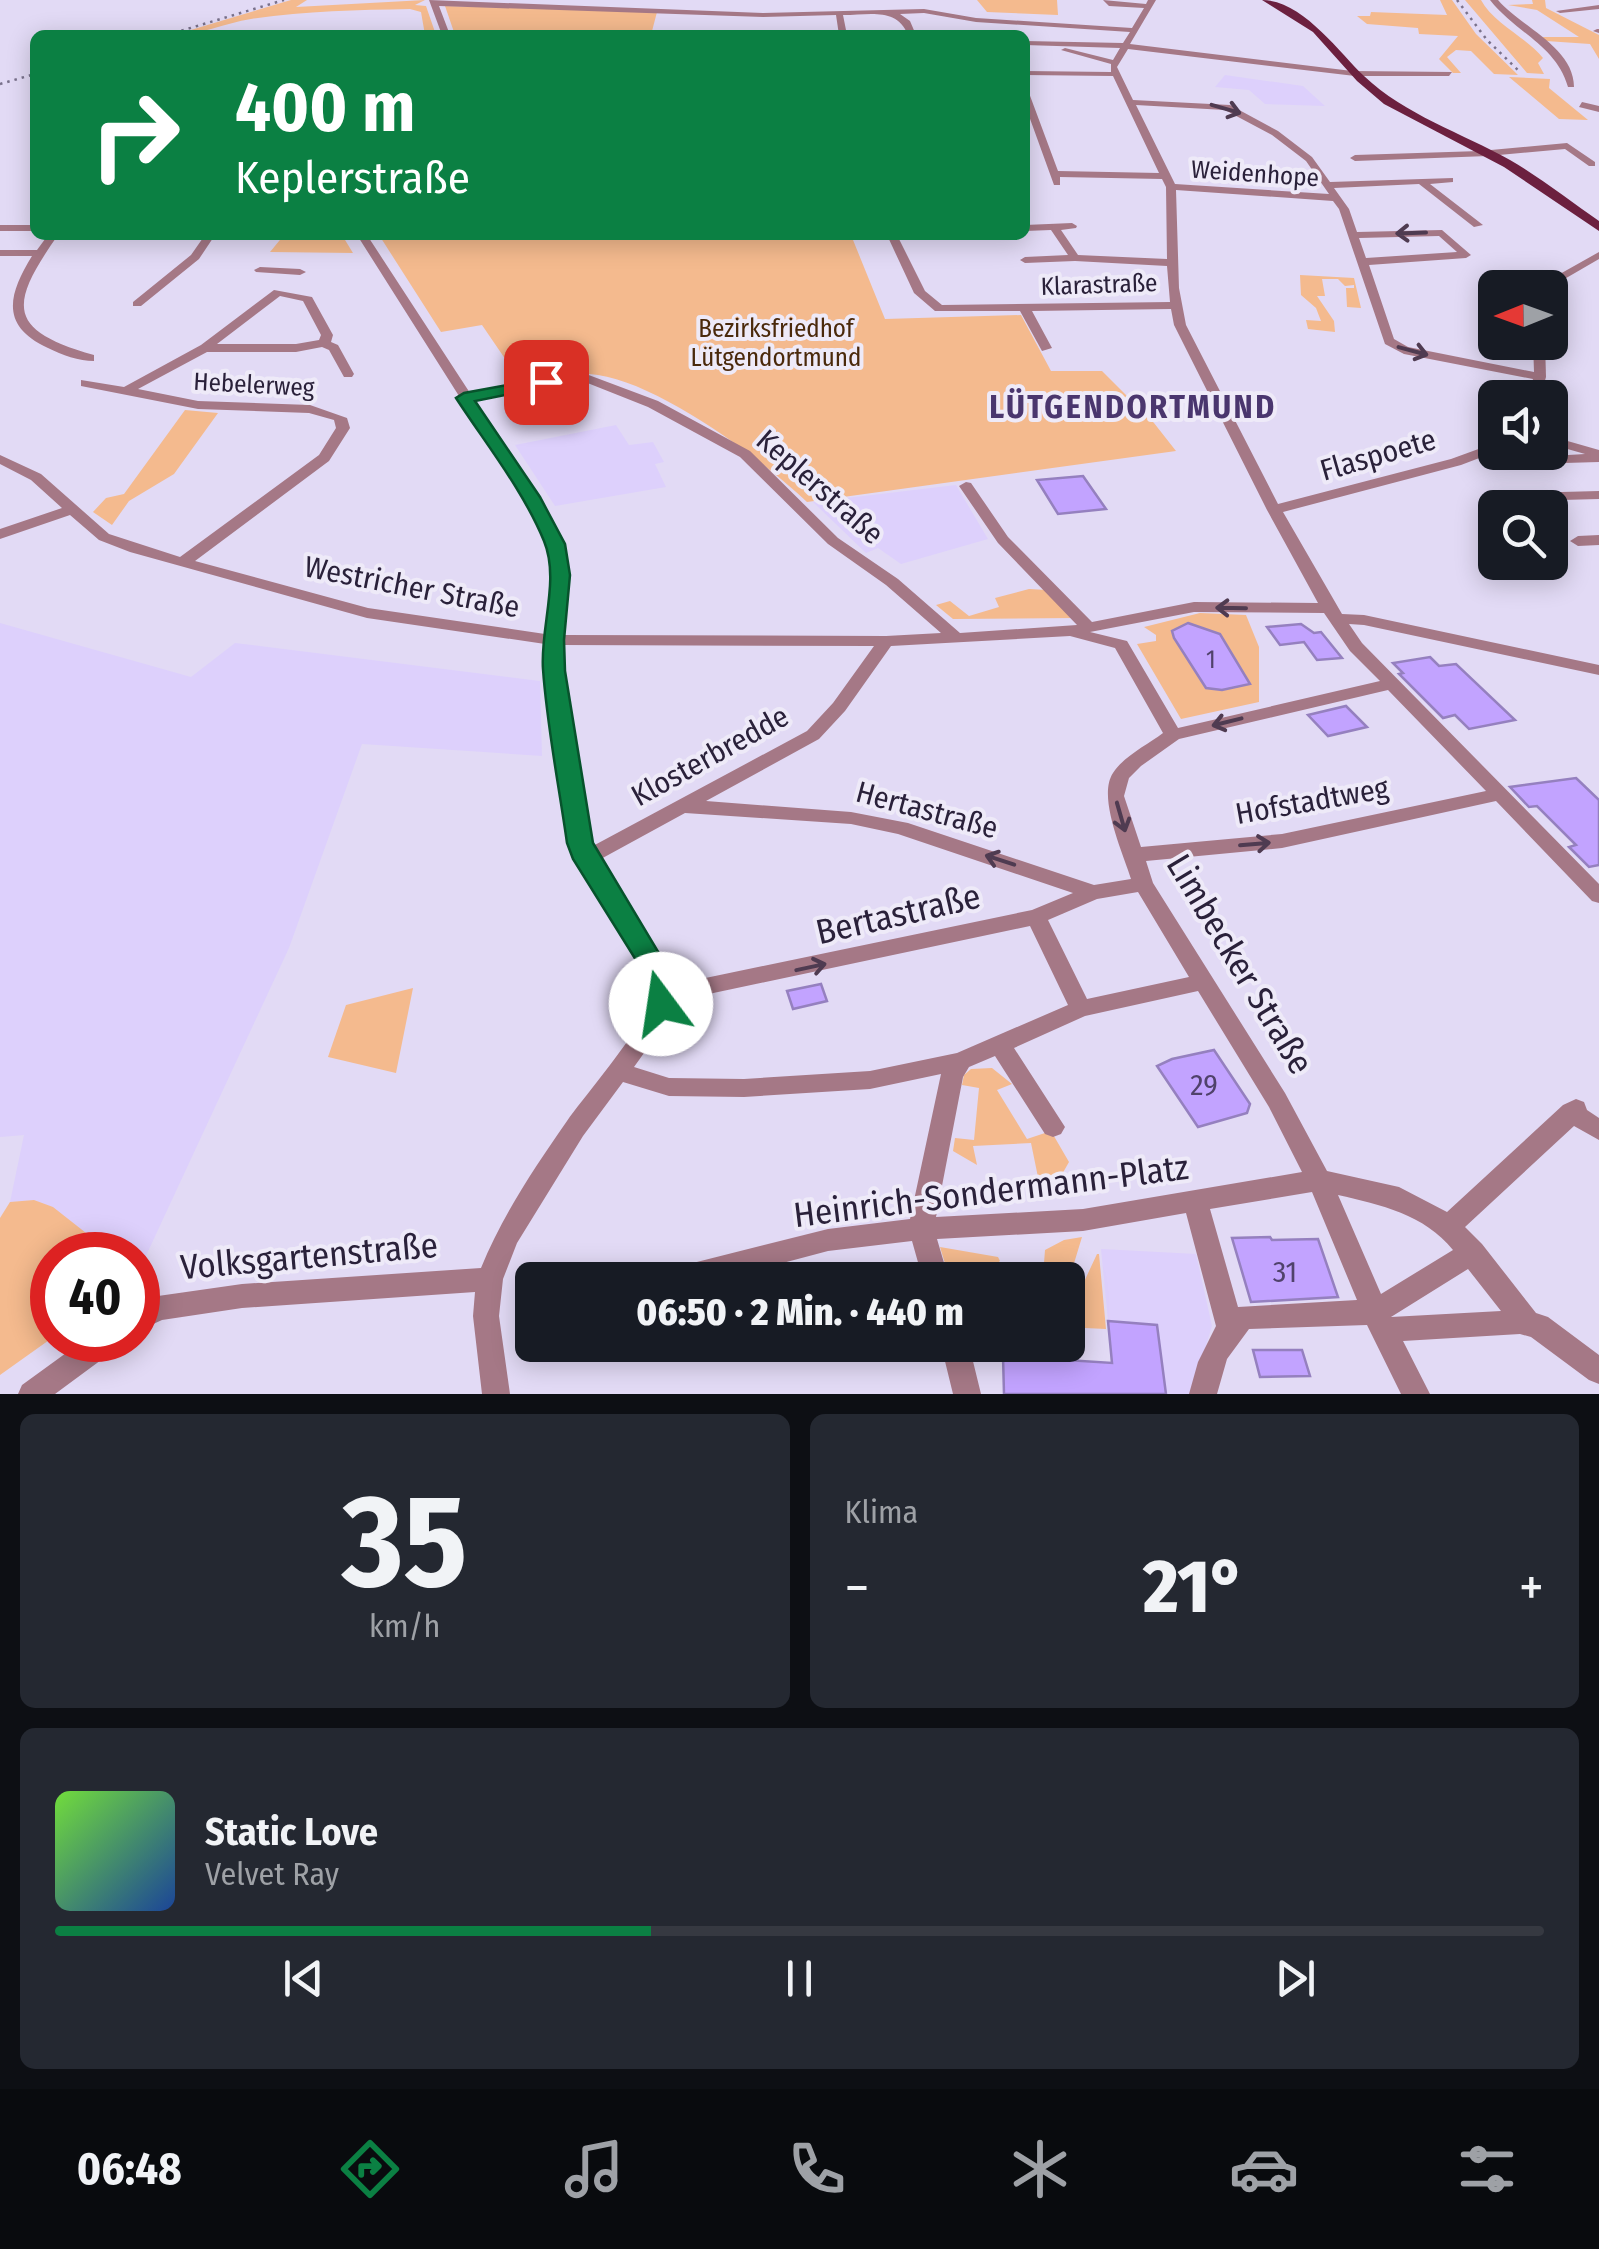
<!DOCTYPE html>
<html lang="de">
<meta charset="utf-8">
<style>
body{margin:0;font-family:"Fira Sans Condensed",sans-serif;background:#242831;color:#f1f3f6;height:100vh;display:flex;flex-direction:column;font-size:38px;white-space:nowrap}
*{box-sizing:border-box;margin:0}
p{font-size:32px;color:#9ea1a6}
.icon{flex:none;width:55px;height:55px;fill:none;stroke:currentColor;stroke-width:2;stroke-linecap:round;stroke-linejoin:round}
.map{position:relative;height:1394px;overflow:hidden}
.details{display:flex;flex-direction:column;gap:20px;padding:20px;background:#0d0f14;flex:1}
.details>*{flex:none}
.guide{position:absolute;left:30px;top:30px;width:1000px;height:210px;border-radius:15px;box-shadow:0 5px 25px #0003;background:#0b8043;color:#fff;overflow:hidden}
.needle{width:65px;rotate:269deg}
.buttons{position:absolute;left:1478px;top:270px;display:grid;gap:20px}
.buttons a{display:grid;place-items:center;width:90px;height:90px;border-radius:15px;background:#171b24;box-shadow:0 5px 25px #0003;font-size:50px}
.speed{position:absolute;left:30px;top:1232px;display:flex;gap:20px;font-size:50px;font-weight:700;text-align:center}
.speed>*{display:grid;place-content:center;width:130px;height:130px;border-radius:50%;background:#171b24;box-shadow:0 5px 25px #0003;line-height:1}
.speed .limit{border:15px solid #d22;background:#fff;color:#111}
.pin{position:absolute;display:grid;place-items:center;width:85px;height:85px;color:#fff;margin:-42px;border-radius:20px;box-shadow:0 5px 15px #0006}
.me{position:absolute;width:110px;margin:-55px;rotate:346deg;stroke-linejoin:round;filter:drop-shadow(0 0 8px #0008)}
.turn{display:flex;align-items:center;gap:35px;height:210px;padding:0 40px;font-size:45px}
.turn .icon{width:130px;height:130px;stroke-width:2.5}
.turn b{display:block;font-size:70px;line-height:85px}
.big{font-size:75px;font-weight:800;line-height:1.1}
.details .widget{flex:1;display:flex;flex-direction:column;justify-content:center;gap:15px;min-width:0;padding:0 35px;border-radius:15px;background:#242831}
.details .dial{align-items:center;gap:0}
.dial b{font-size:130px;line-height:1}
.song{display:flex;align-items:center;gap:30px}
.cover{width:120px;height:120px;border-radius:15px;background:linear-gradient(135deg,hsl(100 70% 55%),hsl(220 70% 35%))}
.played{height:10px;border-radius:5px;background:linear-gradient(90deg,#0b8043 40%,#363941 40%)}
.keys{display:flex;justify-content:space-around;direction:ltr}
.heat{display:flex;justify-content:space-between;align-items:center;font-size:55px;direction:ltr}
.details .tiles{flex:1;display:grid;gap:20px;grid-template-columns:1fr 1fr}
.widget:last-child{grid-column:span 2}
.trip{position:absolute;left:515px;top:1262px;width:570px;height:100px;border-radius:15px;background:#171b24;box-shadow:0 5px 25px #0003;font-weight:800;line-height:100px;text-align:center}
.menu{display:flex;height:160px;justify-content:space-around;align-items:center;background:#090b0e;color:#9ea1a6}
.menu .icon{width:70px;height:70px}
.menu .selected{color:#0b8043}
.menu b{font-size:45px;color:#f1f3f6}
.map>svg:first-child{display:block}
.built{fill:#ddd0fc}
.green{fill:#f4ba8e}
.building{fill:#c2a3ff;stroke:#9580bf;stroke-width:2.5}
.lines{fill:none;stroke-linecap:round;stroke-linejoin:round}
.minor{fill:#a57886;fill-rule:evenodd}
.major{fill:#6c203f;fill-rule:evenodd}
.rail{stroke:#79718b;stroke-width:2.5;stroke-dasharray:2.5 5;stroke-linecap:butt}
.oneway{stroke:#4f3b51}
.route{fill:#0b8043;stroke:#07532c;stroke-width:2.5}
.labels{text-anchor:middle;stroke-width:8;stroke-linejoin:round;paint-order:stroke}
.far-street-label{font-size:25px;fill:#2a213a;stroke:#eeeaf8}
.far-park-label{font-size:25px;fill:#4a290b;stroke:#eeeaf8}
.number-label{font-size:25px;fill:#50426b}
.street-label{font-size:30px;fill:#2a213a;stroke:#eeeaf8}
.near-number-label{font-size:30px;fill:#50426b}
.far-district-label{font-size:32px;font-weight:bold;letter-spacing:2.5px;fill:#4a366e;stroke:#eeeaf8}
.near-street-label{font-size:35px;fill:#2a213a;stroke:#eeeaf8}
</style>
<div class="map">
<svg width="1599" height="1394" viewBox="0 0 1599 1394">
<rect width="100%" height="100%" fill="#e2daf5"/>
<!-- built -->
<path class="built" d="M1225,75l78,11 22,20 -60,-2 -16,-14 -34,-3z
M616,425l13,20 24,-3 11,20 -9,2 11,23 -111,19 -40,-61z
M956,485l32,54 -87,25 -23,-16 -12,5 -53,-51z
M0,623l191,54 44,-34 305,38 2,75 -180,-12 -73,204 -151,325v-18h-24l-62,-48 -18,-7 -24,2 14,-67 -24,2z
M1101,1249l95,5 16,72 -21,68h-25l-9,-69 -49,-4z"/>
<!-- green -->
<path class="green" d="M291,0h16l-11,7 129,-7 -10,5 11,1 10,29h-11l-4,-23 -11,-3c-53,1 -106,2 -159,10 -26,4 -50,16 -77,16z
M977,0h80l1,15 -71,-3z
M1440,0h12l24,34 42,41 -24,-1 -23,-23 -15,-1 -9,7 14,16h-8l-14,-14 19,-23 -39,-2 -1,-6 -51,-4 -10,-8h13l1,-4 76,3z
M1465,0h16c12,23 45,37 62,58l-5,5 6,11 -17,-1z
M1532,0h13l1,8 53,27v24l-9,-15 -44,-3 -4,-4h37l-42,-27 -29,-5 25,-1z
M445,6l212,6 -6,23h-196z
M1509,77l41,2 -1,9 39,32 -29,-1z
M284,235h58l11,18 -83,-1z
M379,235h472l34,84 136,-4 30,56h51l52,52 22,28 -369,51c-45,-43 -147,-118 -209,-127 -27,-4 -51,3 -77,7l-39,-57 -41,7z
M1300,275l54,3 7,30 -14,-1 -1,-19h8v-3l-9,1 -7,-7h-16l3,17h-8l17,25 1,11 -27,-3 -2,-9 15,1 -5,-13 -15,-13z
M185,410l33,3 -44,61 -45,27 -17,24 -19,-13 13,-14 18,-4z
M1029,589l18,1 28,28 -122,1 -17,-14 14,-4 19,15 30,-9 -4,-9z
M1200,613l46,2 13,32v55l-78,17 -44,-75 19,-3v-6l-12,-8z
M413,988l-17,85 -68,-16 18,-52z
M992,1068l20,16 -15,6 30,49 24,-8 18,31 -8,14 -22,6 -8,-39 -58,3 4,19 -24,-14 2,-13 19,2 5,-52 -17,-3 2,-10 7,-6z
M34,1200l19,7 61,48h-62v83l-52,37v-157l10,-16z
M1082,1237l-14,46 -38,-3 -2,-6 16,-11 1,-13 19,-10z
M940,1247l58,10 2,4 -22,19h-28z
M1097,1254h2l7,75 -21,-1 -11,-13 2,-16z"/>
<!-- building -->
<path class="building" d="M1083,476l23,33 -48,5 -21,-34z
M1188,623l32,11 30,50 -28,6 -16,-2 -32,-50 -2,-7z
M1301,624l13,9 7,-1 21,26 -25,2 -13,-18 -24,3 -13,-18z
M1430,657l9,9 17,-2 59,56 -46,9 -14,-14 -12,3 -44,-44 4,-1 -10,-10z
M1346,706l21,21 -39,9 -20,-21z
M1576,778l23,22v65l-10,2 -20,-20 7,-2 -39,-39 -8,1 -19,-20z
M821,984l6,17 -34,8 -6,-18z
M1214,1050l36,54 -3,9 -49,14 -41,-61 15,-7z
M1270,1237l2,3 46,-1 20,58 -87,5 -19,-64z
M1108,1321l49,4 9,69h-162l-1,-38 109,7z
M1253,1350h49l8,26 -50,1z"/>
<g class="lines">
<!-- minor -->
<path class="minor" d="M429,0l334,13 161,-4 52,9 156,10 12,-20 -35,-2 -6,-6 43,4 2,-4h8l-26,44 222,27 100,1 -3,4h-94l-227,-27 -11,18 16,33 97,5 48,26 34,26 18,25 123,-4v4l-23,2 53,41 -9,2 -55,-43 -85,4 15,21 8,23 85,-2 29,25 -5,3 -97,7 25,74 14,8 126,25 -1,-30h12l1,35 -6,21h-13l6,-19 -129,-25 -19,-10 -46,-135 -6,-8 -157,-11 3,98 7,37 92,179 173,-45 44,-16v9l-34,13 -178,47 59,102 22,1 235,50v10l-235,-50 -15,-1 13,19 237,241v19l-7,-2 -96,-100 -214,47 -136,13 7,22 132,210 42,78 72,16 48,25 116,-107 13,-6 8,3 3,8 12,8v22l-25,-14 -109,101 17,17 54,69 12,4 51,38v29l-10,-4 -58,-43 -11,-3 -117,7 27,53h-29l-34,-69 -118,4 -22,30 -10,35h-28l9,-32 18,-36 -30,-113 -103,18 -146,8 12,41h-26l-11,-39 -84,10 -110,29h-58l4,-8 9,-4 155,-39 82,-10 31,-145 -71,15 -126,8 -75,-1 -46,-14 -40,54 -66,107 -14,36 -4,37 11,78h-28l-9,-78 2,-24 -233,16 -80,12 -24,11v-26l20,-9 84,-12 239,-16c21,-52 54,-101 86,-147 18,-26 83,-100 85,-128 1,-25 -55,-104 -70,-128l-4,-1 -7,-16 -26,-177v-27l-178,-26 -237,-66 -31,-12 -29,-25 -70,24v-10l62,-21 -31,-28 -31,-16v-9l41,19 68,60 71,23 139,-102 17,-27 -2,-8 -25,-7 -111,-4 -112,-22 -5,-1v-6l43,7 77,-42 73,-55 38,7 21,38 -2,7 7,3 16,29 -2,3h-8l-15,-27 -7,-3 -26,5h-89l-69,37 60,12 112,4 37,13 3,10 -21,33 -134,100 173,47 177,26 7,-59 -5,-31 -24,-47 -166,-262h10l103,158 116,-19 72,27 92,50 88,87 60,41 62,54 117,-8 -79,-82 -39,-57 7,-4 5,1 37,54 84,85 102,-20 124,1 -51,-93 -93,-185 -3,-16 -139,2 20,37 -10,3 -22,-40h-85l-21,-18 -27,-58h10l28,56 17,14 228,-3 -3,-36 -92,-5 -50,2 -5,-3 5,-3 43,-2 -17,-25 -26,1v-6l47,-2 5,3 -1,2 -15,2 17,25 89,4 -1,-72 -4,-8 -102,-2v8h-6l-29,-80v-15l4,3 29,78 101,2 -46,-97 -88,-1v-4l86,1v-8l-50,-14 4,-2 48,12 7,-12 -95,-3v-4l98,2 7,-11 -154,-10 -52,-9 -24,1 10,7 6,14h-8c-11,-28 -39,-20 -65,-20l4,20h-8l-3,-20 -73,2 -324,-11 11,29h-8zM1136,105l89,5 47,25 34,26 23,33 -154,-10zM1439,236l18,16 -91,6 -7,-20zM280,296l23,5 18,34 -2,5 -23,4h-79zM585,382l63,25 92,50 88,87 58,41 55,48 -55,3 -324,-1c2,-20 7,-43 5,-63 -4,-53 -63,-126 -92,-172zM1194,612l130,1 26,38 30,30 -202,47 -51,-87 -37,-9zM1070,636l45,12 48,85c-16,12 -39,23 -50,40 -16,24 10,80 18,106l-37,6 -186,-62 -57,-11 -145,-11 113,-62 26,-28 46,-65zM562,645l312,1 -41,57 -26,28 -216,116 -28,-176zM1388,690l98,101 -204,43 -141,13 -17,-51 5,-18 12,-12 38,-27zM685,813l166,11 47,10 175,59 -41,17 -360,75 -26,-51 -47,-74zM1138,892l51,85 -102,22 -39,-79 49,-21zM1030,926l38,79 -111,48 -87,18 -126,8 -75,-1 -35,-11 15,-21 22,-44zM1198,991l71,116 33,65 -219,37 -147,8 27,-140 6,-10 26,-11 50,78 8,3 8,-3 4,-7 -51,-79 71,-32zM1312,1192l45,108 -119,7 -28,-98zM1338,1195c43,10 86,19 115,55l-72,44zM1468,1269l33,42 -110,6z
M1490,0h8c23,27 76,47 76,87h-6c-12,-42 -52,-54 -78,-87z
M1599,5v4l-39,4 -4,-2z
M1597,29h2v4l-6,-2z
M1582,102l17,4v6l-20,-5z
M1567,143l28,19v4h-6l-24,-17 -77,7 -133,5 -5,-3 5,-3 125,-4z
M0,225h35v6h-35z
M48,235h10c-49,70 -52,95 36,120v6c-15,0 -32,-6 -46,-13 -48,-22 -40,-53 -16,-92h-32v-6h37z
M205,235h10l-16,24 -58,47h-8v-4l58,-47z
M1599,252v7l-50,29h-14z
M260,267l40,2 6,3 -6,3 -44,-3 -2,-2z
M1550,436l49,14v12l-69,2 -2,-3 7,-4 50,-3 -35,-10z
M1599,491v8l-77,2 -7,-4 7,-4z
M1599,535v10l-21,1 -8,-5 8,-5z
M84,1340h36l-4,9 -61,45h-37l4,-9z
M941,1345h28l12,49h-28z"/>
<!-- major -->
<path class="major" d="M1262,0c40,0 76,51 102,76 41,39 98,57 146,84 31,18 60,41 89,61v10l-95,-64 -120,-63 -27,-23 -44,-49z"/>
<!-- rail -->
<path class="rail" d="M1457,0l30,40 34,33
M167,35l117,-35
M0,84l35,-10"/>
</g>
<!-- one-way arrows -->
<defs><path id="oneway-shaft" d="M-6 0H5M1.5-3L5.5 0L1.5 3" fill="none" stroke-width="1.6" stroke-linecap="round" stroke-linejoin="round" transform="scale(2.5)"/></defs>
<g class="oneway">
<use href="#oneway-shaft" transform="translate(1226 109) rotate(16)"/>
<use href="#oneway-shaft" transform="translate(1411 233) rotate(178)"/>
<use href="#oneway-shaft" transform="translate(1413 351) rotate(15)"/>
<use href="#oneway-shaft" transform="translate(1231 608) rotate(-179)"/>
<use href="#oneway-shaft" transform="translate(1227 722) rotate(166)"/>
<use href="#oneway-shaft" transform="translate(1121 817) rotate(74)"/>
<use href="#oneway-shaft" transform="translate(1255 844) rotate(-5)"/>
<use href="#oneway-shaft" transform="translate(1000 860) rotate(-162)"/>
<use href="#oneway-shaft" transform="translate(811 967) rotate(-12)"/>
</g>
<!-- route -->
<path class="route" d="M546,378l5,1v7l-76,15 65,96 25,47 5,31 -6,65 1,31 28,172 82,137v24l-4,7 -10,4 -10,-4 -10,-43 -68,-109 -6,-16c-8,-57 -20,-116 -24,-174 -3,-41 17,-89 1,-128 -21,-51 -58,-97 -88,-143l8,-5z"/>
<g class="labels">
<!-- far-street labels -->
<g class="far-street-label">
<text transform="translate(1255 173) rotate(4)" y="9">Weidenhope</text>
<text transform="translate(1099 284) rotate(-2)" y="9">Klarastraße</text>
<text transform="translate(254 384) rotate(3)" y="9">Hebelerweg</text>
</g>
<!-- far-park labels -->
<g class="far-park-label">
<text x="776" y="337">Bezirksfriedhof<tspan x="776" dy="29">Lütgendortmund</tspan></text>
</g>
<!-- number labels -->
<g class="number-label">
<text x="1211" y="668">1</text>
</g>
<!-- street labels -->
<g class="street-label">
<text transform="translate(1378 455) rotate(-16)" y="10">Flaspoete</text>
<text transform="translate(820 487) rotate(41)" y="10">Keplerstraße</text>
<text transform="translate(412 587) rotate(11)" y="10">Westricher Straße</text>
<text transform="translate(710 756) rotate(-29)" y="10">Klosterbredde</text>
<text transform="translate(1312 801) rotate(-10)" y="10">Hofstadtweg</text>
<text transform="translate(927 810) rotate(15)" y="10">Hertastraße</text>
</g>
<!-- near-number labels -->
<g class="near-number-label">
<text x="1204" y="1095">29</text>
<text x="1285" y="1282">31</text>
</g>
<!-- far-district labels -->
<g class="far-district-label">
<text x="1133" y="418">LÜTGENDORTMUND</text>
</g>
<!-- near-street labels -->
<g class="near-street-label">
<text transform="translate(898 914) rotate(-13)" y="12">Bertastraße</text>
<text transform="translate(1240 964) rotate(59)" y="12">Limbecker Straße</text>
<text transform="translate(991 1191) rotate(-7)" y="12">Heinrich-Sondermann-Platz</text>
<text transform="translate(309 1256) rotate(-5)" y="12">Volksgartenstraße</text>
</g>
</g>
</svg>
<div class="buttons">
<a><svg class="needle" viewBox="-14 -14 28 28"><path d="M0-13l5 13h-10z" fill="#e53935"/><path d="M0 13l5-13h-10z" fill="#9ea1a6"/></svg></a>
<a><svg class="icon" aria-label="sound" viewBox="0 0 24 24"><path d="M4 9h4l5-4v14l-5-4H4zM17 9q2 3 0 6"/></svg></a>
<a><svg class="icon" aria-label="search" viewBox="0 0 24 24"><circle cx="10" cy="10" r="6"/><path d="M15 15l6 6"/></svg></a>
</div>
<div class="speed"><div class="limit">40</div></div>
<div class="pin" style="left:546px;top:382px;background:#d93025"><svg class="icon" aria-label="arrive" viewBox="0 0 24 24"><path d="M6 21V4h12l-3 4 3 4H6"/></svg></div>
<svg class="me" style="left:661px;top:1004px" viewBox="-20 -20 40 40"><circle r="19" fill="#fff"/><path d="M0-13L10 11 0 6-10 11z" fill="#0b8043"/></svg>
<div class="trip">06:50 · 2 Min. · 440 m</div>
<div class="guide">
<div class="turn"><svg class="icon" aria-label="right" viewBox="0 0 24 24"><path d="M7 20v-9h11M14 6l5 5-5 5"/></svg><div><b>400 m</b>Keplerstraße</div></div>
</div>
</div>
<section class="details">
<div class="tiles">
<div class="widget dial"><b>35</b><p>km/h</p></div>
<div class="widget"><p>Klima</p>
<div class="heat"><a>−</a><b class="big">21°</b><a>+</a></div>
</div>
<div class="widget">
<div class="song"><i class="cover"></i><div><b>Static Love</b><p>Velvet Ray</p></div></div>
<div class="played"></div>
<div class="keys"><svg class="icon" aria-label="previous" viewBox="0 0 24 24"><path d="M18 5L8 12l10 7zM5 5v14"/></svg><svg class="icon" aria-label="pause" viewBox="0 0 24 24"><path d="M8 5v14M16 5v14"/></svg><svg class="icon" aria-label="next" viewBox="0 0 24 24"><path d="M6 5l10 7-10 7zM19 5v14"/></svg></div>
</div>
</div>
</section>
<nav class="menu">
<b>06:48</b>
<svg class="icon selected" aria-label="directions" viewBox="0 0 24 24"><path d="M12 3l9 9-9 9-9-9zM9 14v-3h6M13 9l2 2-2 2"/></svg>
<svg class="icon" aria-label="music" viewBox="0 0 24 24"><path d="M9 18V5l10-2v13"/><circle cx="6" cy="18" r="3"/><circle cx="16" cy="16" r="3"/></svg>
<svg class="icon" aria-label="phone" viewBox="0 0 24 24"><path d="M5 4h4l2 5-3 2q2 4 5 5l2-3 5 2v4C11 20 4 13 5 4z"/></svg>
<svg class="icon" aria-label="climate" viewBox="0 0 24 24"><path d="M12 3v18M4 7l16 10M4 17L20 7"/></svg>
<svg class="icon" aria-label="car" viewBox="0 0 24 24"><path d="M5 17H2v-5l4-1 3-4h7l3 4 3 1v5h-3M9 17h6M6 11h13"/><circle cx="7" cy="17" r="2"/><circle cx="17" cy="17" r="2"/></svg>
<svg class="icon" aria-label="filters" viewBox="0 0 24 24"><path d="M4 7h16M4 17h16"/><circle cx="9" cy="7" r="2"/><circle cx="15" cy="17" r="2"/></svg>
</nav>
